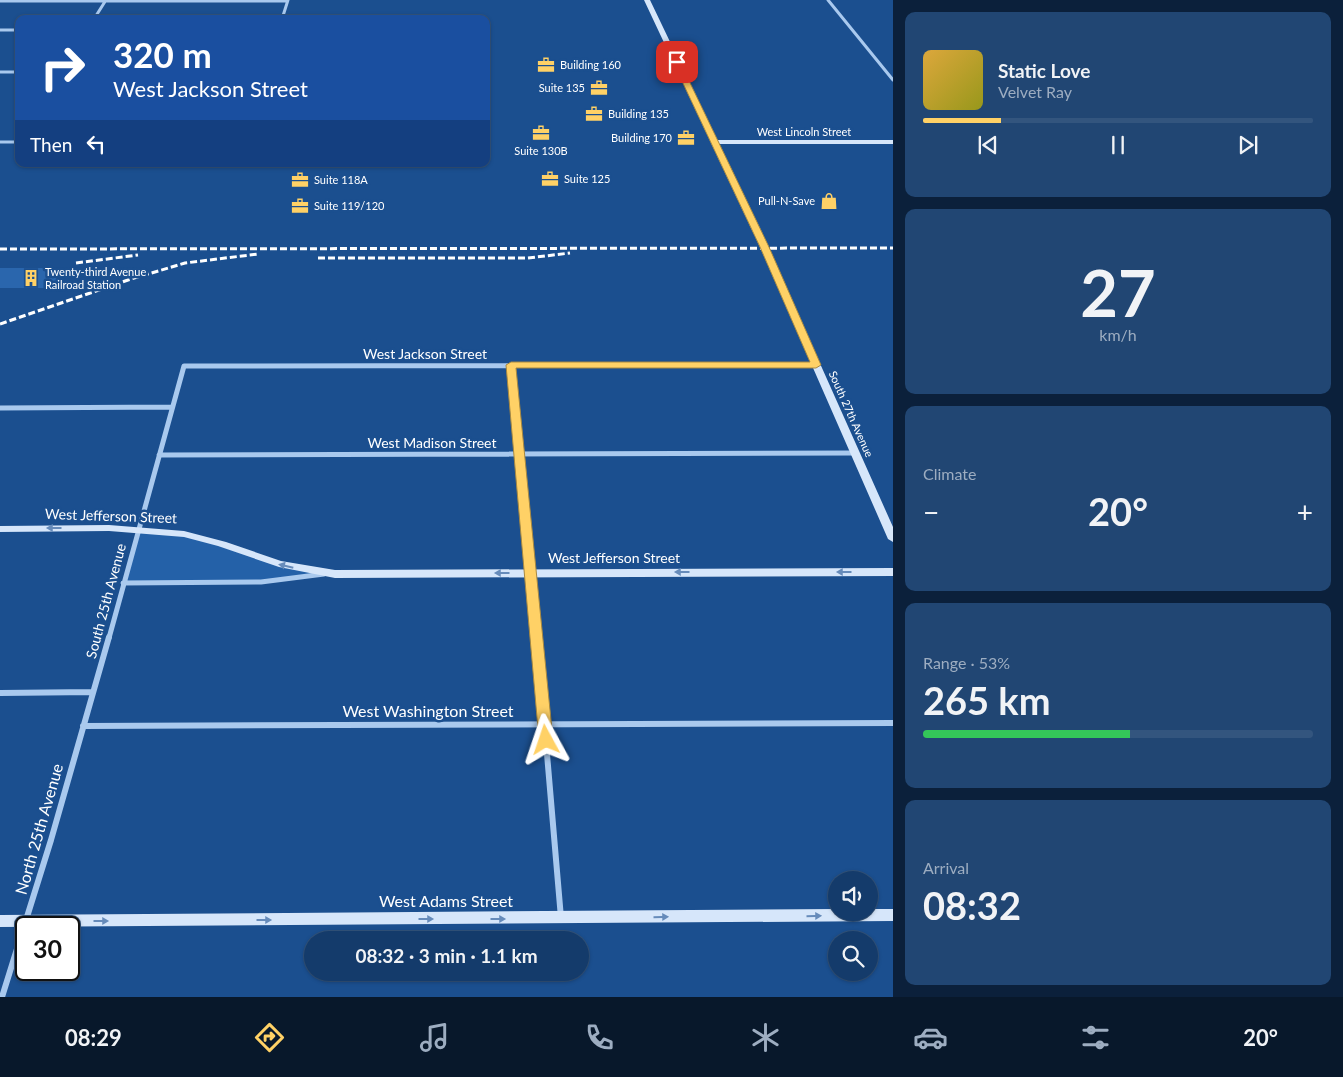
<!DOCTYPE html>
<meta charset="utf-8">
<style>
body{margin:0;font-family:Lato,sans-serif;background:#214673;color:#f1f3f6;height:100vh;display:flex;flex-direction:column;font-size:19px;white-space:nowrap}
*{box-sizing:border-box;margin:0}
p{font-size:16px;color:#9dadc1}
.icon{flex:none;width:28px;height:28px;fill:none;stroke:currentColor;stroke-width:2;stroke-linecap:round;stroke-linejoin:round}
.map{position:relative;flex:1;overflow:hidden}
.side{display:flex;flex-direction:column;gap:12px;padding:12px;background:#0b203b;width:450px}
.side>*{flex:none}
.top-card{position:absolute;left:15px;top:15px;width:475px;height:152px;border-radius:10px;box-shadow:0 1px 4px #0004,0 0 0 1px #33557e;background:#1a4fa0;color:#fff;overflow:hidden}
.tools{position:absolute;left:828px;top:871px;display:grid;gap:10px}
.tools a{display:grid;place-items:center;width:50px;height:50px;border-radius:50%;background:#143b6b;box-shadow:0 1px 4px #0004,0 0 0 1px #33557e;font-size:25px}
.speed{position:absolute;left:15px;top:916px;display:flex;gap:10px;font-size:25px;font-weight:700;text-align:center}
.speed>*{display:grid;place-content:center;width:65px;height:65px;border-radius:50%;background:#143b6b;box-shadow:0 1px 4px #0004,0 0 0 1px #33557e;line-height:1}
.speed .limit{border:2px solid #111;border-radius:8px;background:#fff;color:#111}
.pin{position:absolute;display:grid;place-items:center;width:42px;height:42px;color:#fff;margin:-21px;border-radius:10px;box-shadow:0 2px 8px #0006}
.me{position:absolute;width:55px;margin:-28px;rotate:355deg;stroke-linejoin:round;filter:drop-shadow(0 0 4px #0008)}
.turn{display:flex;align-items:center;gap:18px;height:105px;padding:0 15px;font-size:22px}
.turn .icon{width:65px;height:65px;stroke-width:2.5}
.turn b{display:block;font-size:35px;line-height:42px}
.then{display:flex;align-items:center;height:48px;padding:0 15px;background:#0003;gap:10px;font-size:19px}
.big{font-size:38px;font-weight:700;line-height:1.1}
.side .card{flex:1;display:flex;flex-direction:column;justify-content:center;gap:8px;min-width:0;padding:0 18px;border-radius:10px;background:#214673}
.side .dial{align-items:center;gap:0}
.dial b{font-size:65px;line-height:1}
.song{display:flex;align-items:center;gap:15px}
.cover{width:60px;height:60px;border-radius:8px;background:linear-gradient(135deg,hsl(40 70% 55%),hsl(60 70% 35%))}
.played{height:5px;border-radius:2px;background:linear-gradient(90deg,#ffd166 20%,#33557e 20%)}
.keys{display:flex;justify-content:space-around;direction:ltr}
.heat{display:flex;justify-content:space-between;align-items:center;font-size:28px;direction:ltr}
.charge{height:8px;border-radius:4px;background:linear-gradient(90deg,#34c759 53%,#33557e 0)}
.trip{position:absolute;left:304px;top:931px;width:285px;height:50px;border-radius:25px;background:#143b6b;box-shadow:0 1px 4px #0004,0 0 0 1px #33557e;font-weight:700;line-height:50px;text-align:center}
.tabs{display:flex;height:80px;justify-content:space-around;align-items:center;background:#08182b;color:#9dadc1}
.tabs .icon{width:35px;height:35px}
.tabs .selected{color:#ffd166}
.tabs b{font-size:22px;color:#f1f3f6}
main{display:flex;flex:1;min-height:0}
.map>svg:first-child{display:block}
.green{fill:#2461a8}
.building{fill:#2a66ad}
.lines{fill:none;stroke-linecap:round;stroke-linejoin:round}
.street-far3{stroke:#a9c9ee;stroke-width:3}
.street-far2{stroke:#a9c9ee;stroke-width:4}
.street-far1{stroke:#a9c9ee;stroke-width:5}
.street{stroke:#a9c9ee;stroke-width:6}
.secondary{fill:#d6e6fa;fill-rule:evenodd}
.rail{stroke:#fff;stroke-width:3;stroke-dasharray:7 3;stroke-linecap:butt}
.oneway{fill:#668bba}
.route{fill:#ffd166;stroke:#a68842}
.labels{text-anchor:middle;stroke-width:5;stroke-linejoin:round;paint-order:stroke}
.far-poi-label{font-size:11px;fill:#fff;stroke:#1b4f8f;text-anchor:start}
.far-street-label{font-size:11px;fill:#fff;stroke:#1b4f8f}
.street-label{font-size:14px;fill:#fff;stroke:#1b4f8f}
.near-street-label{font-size:16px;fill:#fff;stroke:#1b4f8f}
</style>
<main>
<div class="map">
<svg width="893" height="997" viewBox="0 0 893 997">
<rect width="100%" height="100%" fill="#1b4f8f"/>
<!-- green -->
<path class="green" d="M138,530l46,4 95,30 56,10 -56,7 -156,2z"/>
<!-- building -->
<path class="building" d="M0,268h67l-10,20h-57z"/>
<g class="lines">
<!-- street-far3 -->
<path class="street-far3" d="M828,0l65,80
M0,1h287
M94,19l12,-19
M282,19l6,-19
M0,30h19
M0,72h19
M0,142h19"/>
<!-- street-far2 -->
<path class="street-far2" d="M467,366l349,-1"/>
<!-- street-far1 -->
<path class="street-far1" d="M511,365l26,273
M0,408l172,-1
M159,455l696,-2
M123,583l138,-1 63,-8
M109,638l75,-272 632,-1"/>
<!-- street -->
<path class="street" d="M537,637l24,281
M0,693l93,-1
M83,726l810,-3
M2,997l49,-157 58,-203"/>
<!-- secondary -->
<path class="secondary" d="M644,0h6l67,140h176v4h-175l50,103 125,280v15l-5,-3 -128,-292z
M109,525l75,6 42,11 55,19 54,9 558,-2v8l-558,2 -56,-11 -61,-21 -34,-9 -75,-6 -109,1v-6z
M836,909v3h33v-3h24v12l-893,6v-12z"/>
<!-- rail -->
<path class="rail" d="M0,249l893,-1
M318,258h210l42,-5
M76,263l62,-8
M0,324l128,-44 57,-17 73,-9"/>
</g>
<!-- one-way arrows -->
<defs><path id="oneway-solid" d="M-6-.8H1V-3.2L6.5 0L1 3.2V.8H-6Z" transform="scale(1.25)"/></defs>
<g class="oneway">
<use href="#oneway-solid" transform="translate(54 528) rotate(180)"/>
<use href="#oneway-solid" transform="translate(286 566) rotate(-167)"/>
<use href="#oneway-solid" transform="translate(682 572) rotate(180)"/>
<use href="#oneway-solid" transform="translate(844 572) rotate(180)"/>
<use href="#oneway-solid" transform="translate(502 573) rotate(180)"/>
<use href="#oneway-solid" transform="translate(814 916) rotate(-1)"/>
<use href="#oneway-solid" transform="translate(661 917) rotate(-1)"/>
<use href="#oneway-solid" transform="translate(426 919)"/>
<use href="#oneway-solid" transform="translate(498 919)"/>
<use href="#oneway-solid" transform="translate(264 920)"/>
<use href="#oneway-solid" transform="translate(101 921)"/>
</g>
<!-- route -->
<path class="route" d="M677,60l3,2 89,185 52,118 -5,3h-300l37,372 -2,4 -5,2 -5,-2 -2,-4 -33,-375 5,-3h299l-50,-115 -87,-185z"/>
<!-- icons -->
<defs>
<g id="office-bare" transform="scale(1.35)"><path d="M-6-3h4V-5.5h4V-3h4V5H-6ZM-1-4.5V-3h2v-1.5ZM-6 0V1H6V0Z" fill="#ffd166" stroke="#1b4f8f" stroke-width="2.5" paint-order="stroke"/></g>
<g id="shop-bare" transform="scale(1.35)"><path d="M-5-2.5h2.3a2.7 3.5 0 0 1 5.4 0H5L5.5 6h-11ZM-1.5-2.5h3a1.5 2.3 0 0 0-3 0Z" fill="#ffd166" stroke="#1b4f8f" stroke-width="2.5" paint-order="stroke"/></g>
<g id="building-bare" transform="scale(1.35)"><path d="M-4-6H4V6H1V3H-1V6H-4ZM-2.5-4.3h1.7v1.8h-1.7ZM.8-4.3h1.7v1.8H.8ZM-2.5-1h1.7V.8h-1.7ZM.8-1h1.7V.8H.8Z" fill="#ffd166" stroke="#1b4f8f" stroke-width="2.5" paint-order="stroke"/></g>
</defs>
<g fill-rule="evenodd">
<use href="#office-bare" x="546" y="65"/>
<use href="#office-bare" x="599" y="88"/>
<use href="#office-bare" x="594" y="114"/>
<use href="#office-bare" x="541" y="133"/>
<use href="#office-bare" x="686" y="138"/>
<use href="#office-bare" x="550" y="179"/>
<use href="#office-bare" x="300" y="180"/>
<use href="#shop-bare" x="829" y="201"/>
<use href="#office-bare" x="300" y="206"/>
<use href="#building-bare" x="31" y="278"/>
</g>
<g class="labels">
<!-- far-poi labels -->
<g class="far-poi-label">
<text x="560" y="69">Building 160</text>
<text x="585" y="92" text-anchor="end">Suite 135</text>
<text x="608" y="118">Building 135</text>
<text x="672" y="142" text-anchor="end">Building 170</text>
<text x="541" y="155" text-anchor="middle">Suite 130B</text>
<text x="564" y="183">Suite 125</text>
<text x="314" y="184">Suite 118A</text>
<text x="815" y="205" text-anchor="end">Pull-N-Save</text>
<text x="314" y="210">Suite 119/120</text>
<text x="45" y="276">Twenty-third Avenue<tspan x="45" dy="13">Railroad Station</tspan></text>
</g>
<!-- far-street labels -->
<g class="far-street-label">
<text x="804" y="136">West Lincoln Street</text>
<text transform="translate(851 414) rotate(66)" y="4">South 27th Avenue</text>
</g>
<!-- street labels -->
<g class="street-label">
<text x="425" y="359">West Jackson Street</text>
<text x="432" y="448">West Madison Street</text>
<text transform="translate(111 516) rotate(2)" y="5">West Jefferson Street</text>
<text x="614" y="563">West Jefferson Street</text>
<text transform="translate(106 601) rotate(-75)" y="5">South 25th Avenue</text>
</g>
<!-- near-street labels -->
<g class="near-street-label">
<text x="428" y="717">West Washington Street</text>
<text transform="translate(39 829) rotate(-74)" y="6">North 25th Avenue</text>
<text x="446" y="907">West Adams Street</text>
</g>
</g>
</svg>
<div class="tools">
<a><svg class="icon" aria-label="sound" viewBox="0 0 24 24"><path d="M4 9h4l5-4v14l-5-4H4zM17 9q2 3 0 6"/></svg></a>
<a><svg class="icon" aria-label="search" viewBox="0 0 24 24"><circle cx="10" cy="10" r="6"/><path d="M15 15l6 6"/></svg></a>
</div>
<div class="speed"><div class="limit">30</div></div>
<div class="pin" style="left:677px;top:62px;background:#d93025"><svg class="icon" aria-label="arrive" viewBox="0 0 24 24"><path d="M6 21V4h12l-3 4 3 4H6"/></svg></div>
<svg class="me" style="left:546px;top:740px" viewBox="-20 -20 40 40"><path d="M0-17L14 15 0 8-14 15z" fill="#ffd166" stroke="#fff" stroke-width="4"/></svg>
<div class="trip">08:32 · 3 min · 1.1 km</div>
<div class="top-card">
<div class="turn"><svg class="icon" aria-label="right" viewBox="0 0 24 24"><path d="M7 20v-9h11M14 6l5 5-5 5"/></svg><div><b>320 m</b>West Jackson Street</div></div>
<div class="then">Then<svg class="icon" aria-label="left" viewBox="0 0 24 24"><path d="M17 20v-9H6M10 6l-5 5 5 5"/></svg></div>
</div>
</div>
<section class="side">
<div class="card">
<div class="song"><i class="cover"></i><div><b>Static Love</b><p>Velvet Ray</p></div></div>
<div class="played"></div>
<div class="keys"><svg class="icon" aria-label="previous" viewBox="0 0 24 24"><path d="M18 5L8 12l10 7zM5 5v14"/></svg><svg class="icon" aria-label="pause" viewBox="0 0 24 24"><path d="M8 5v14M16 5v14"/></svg><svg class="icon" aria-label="next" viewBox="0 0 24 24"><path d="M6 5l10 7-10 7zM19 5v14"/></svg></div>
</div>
<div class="card dial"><b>27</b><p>km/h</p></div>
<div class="card"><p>Climate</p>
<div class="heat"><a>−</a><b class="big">20°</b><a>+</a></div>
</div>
<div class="card"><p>Range · 53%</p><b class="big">265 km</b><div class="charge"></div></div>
<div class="card"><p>Arrival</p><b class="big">08:32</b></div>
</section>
</main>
<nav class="tabs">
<b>08:29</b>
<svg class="icon selected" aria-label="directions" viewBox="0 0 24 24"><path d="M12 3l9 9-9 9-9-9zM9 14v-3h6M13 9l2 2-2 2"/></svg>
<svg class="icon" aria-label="music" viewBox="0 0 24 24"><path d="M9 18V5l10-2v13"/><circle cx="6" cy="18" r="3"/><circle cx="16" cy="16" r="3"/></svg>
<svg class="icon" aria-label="phone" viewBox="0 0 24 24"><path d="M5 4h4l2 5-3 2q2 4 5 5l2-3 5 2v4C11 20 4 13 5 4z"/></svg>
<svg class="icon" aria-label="climate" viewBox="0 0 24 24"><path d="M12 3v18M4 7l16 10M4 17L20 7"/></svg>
<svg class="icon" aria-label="car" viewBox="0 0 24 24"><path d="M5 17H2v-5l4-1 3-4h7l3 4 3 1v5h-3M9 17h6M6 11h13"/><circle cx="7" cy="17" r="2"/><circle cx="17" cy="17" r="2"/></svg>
<svg class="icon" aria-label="filters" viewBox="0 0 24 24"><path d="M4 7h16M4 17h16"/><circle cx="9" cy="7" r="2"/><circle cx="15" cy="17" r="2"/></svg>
<b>20°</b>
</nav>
